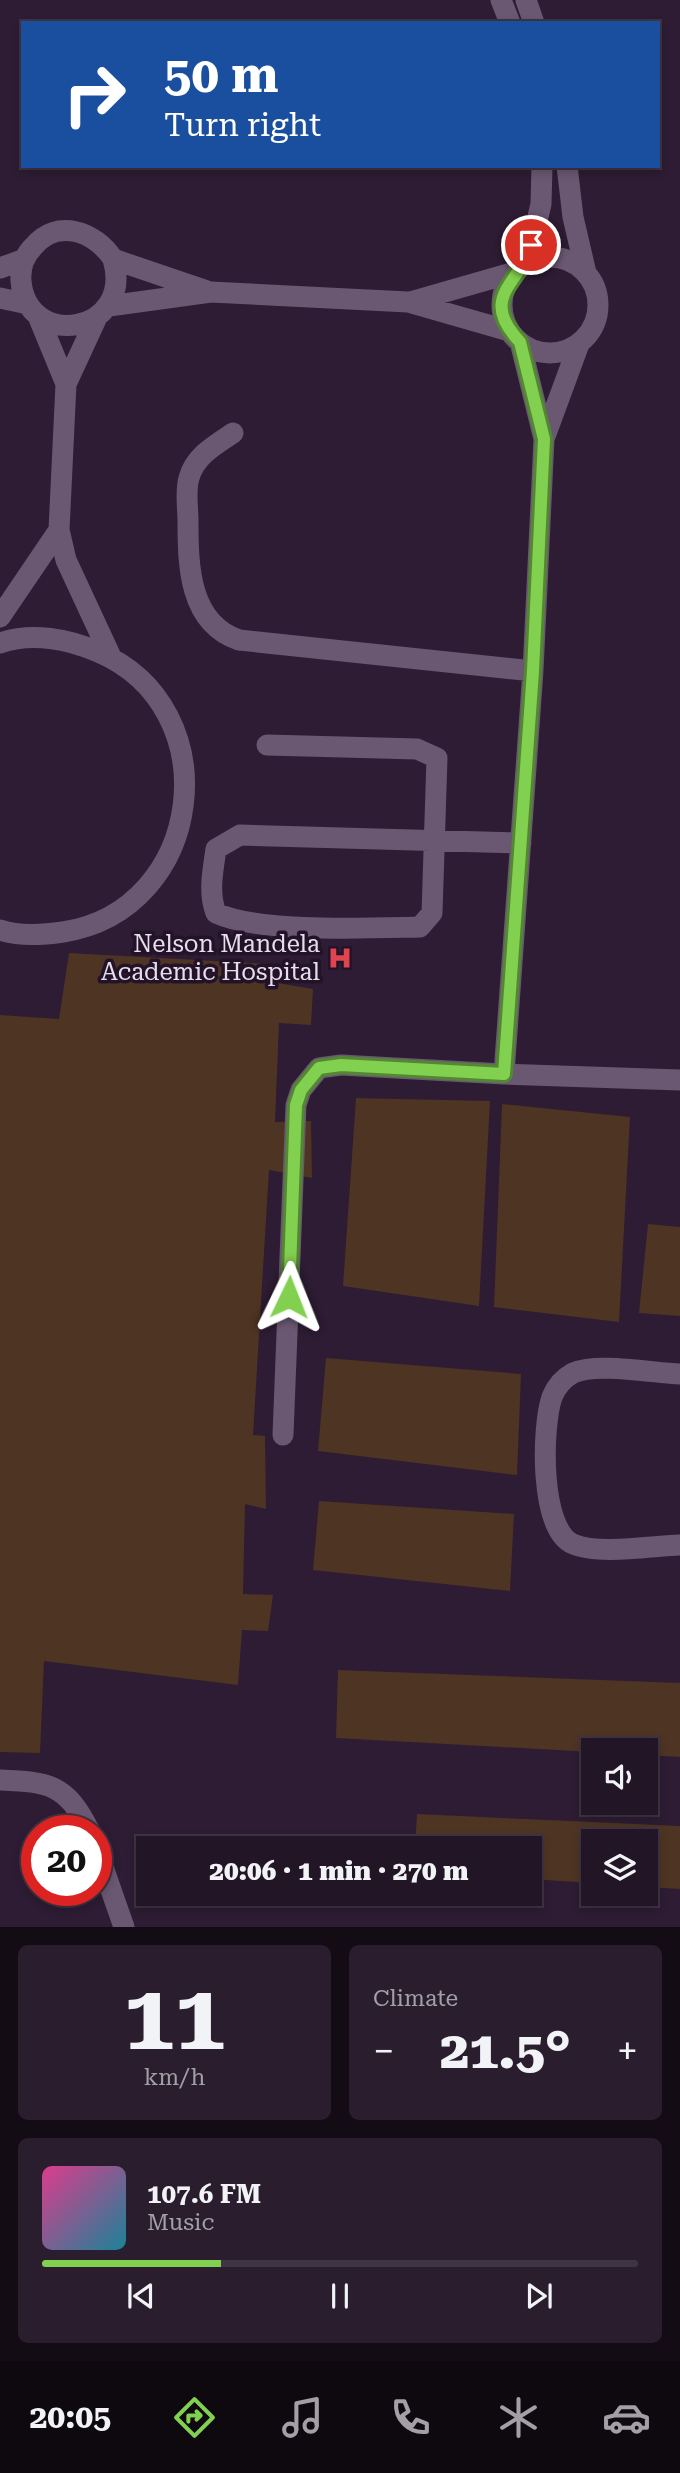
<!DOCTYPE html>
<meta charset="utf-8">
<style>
body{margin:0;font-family:"Roboto Serif",serif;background:#2a1e2e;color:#f1f3f6;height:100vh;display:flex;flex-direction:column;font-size:26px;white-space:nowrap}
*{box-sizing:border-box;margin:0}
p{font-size:23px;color:#a29fa7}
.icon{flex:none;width:38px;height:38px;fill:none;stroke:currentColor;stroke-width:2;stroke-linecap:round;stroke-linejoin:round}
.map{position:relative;height:1927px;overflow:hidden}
.drawer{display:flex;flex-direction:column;gap:18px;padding:18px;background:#130c15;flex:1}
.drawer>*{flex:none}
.guide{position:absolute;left:21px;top:21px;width:639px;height:147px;border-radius:0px;box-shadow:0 4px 10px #0003,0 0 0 2px #3f3443;background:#1a4fa0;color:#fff;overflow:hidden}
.fabs{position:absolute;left:581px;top:1738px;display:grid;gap:14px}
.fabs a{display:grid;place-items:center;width:77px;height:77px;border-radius:0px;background:#221526;box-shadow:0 4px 10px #0003,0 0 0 2px #3f3443;font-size:35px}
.speed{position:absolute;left:21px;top:1815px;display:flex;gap:14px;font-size:35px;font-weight:700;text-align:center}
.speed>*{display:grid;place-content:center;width:91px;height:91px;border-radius:50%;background:#221526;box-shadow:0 4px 10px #0003,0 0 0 2px #3f3443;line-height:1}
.speed .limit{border:10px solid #d22;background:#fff;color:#111}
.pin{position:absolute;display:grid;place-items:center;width:60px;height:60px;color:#fff;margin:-30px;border:4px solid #fff;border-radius:50%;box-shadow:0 2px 7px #0007}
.me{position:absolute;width:77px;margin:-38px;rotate:2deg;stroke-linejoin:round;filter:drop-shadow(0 0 5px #0008)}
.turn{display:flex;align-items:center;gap:24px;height:147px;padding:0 28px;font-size:32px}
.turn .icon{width:91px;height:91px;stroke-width:2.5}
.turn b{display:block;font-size:49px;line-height:60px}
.big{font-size:52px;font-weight:800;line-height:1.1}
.drawer .tile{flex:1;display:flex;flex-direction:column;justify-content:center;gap:10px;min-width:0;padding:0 24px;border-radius:10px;background:#2a1e2e}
.drawer .dial{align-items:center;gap:0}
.dial b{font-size:91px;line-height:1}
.song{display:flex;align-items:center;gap:21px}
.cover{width:84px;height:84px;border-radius:10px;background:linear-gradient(135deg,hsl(330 70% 55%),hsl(190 70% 35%))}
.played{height:7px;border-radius:4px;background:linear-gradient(90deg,#82d04f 30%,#3f3443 30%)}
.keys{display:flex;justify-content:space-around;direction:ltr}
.heat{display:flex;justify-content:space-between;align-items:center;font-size:38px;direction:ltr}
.drawer .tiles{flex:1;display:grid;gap:18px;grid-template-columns:1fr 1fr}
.tile:last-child{grid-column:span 2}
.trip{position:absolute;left:136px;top:1836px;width:406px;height:70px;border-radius:0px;background:#221526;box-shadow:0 4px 10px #0003,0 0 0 2px #3f3443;font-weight:800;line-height:70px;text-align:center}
.tab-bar{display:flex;height:112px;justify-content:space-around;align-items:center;background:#0e080f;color:#a29fa7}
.tab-bar .icon{width:49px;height:49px}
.tab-bar .current{color:#82d04f}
.tab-bar b{font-size:32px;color:#f1f3f6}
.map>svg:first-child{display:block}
.building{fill:#4e3422}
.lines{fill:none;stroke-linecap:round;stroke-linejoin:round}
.minor{stroke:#6a5771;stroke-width:21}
.route-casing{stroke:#548733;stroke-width:18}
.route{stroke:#82d04f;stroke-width:12}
.labels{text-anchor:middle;stroke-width:7;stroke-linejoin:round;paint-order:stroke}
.poi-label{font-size:24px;fill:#e8ddec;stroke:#231329;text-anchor:end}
</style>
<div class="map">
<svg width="680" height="1927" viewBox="0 0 680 1927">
<rect width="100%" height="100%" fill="#2d1c33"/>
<!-- building -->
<path class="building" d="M69,953l199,11 -2,17 47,8 -2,36 -32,-2 -4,99 36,-1 1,57 -43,-8 -16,265 12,1 1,73 -21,-5 -2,90 30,1 -5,36 -26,-1 -4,55 -194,-24 -4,92 -40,-1v-737l59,4z
M356,1098l134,3 -11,205 -136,-20z
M502,1104l128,13 -11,205 -125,-15z
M648,1224l32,3v89l-41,-3z
M326,1358l195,16 -4,101 -199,-24z
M319,1501l195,13 -4,77 -197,-21z
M338,1670l342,13v74l-34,-2v-5l-53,2 -257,-14z
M417,1814l263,12v63l-34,-2v-46h-53v42l-63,-4v-31h-115z"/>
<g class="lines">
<!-- minor -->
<path class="minor" d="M501,0l9,23
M526,0l8,23
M567,166l6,51 13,56
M502 305a48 48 0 1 1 96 0a48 48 0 1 1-96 0Z
M113,259c22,75 -86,92 -92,22 -1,-12 3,-25 12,-34 24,-30 63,-15 80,12l94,32
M527,263l14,-59 1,-38
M0,268l25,-9
M0,298l28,6
M410,302l105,-30
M109,306l102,-14 197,10 101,29
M38,316l28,68
M97,317l-31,67 -7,146 7,30 45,97
M520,342l24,97 -11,232 -29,403 176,6
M233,433c-18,12 -38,23 -44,45 -4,13 -1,30 -1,43 0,45 1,102 51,119l294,31
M544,439l35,-95
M0,617l59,-87
M0,643c32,-11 69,-4 98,9 132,56 107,258 -35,280 -20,3 -43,5 -63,-2
M267,745l150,4 20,9 -5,155 -12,14c-50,1 -162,6 -204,-14 -8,-20 -3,-43 0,-64l24,-14 281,8
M680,1374c-27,-1 -84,-12 -107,-1 -9,5 -17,14 -21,24 -10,29 -13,132 21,147 25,11 79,2 107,1
M283,1435l13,-330 5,-15 18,-22 22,-3 163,9
M0,1780c49,2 66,4 89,50
M96,1847l28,80"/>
</g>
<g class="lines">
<!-- route casing -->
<g class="route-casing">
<path id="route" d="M289,1297l7,-192 5,-15 18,-22 22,-3 163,9 29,-403 11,-232 -24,-97c-43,-46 1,-58 11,-97"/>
</g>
<!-- route -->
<use href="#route" class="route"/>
</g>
<!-- icons -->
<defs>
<g id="hospital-bare" transform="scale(1.89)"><path d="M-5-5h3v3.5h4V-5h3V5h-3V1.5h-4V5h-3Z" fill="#e0444e" stroke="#231329" stroke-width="2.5" paint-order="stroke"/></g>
</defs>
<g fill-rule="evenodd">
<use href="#hospital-bare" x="340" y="958"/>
</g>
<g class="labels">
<!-- poi labels -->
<g class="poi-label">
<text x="320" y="952">Nelson Mandela<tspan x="320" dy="28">Academic Hospital</tspan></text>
</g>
</g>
</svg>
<div class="fabs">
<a><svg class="icon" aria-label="sound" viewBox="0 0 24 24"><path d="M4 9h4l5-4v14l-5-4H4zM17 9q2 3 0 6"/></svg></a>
<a><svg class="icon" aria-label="layers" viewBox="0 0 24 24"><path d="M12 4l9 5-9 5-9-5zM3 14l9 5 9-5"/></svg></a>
</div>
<div class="speed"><div class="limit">20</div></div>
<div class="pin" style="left:531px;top:245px;background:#d93025"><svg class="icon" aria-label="arrive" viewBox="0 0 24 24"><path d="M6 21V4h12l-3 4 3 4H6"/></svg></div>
<svg class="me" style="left:289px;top:1297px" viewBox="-20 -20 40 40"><path d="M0-17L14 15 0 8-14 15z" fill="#82d04f" stroke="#fff" stroke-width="4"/></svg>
<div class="trip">20:06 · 1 min · 270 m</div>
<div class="guide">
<div class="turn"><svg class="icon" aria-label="right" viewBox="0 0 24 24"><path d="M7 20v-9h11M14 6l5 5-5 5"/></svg><div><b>50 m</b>Turn right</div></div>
</div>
</div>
<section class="drawer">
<div class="tiles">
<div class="tile dial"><b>11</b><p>km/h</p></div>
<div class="tile"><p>Climate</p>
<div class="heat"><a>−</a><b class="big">21.5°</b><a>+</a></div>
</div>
<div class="tile">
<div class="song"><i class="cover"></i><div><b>107.6 FM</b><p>Music</p></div></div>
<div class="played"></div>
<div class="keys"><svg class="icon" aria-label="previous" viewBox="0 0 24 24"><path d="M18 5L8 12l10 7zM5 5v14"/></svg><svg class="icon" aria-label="pause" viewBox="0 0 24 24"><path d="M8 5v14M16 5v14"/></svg><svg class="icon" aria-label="next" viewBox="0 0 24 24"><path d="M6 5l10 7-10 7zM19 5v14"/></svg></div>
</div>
</div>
</section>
<nav class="tab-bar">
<b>20:05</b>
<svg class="icon current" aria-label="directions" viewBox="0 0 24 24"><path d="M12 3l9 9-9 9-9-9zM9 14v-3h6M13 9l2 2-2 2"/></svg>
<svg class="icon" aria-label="music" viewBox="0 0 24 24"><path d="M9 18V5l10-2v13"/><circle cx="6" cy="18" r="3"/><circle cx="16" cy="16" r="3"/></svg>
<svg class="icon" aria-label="phone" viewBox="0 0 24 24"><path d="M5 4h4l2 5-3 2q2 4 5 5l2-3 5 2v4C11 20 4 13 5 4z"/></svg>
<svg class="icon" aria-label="climate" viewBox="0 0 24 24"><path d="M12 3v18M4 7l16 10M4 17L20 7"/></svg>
<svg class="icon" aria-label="car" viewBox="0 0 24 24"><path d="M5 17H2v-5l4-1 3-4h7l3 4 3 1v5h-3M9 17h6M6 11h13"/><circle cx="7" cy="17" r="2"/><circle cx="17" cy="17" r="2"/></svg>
</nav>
